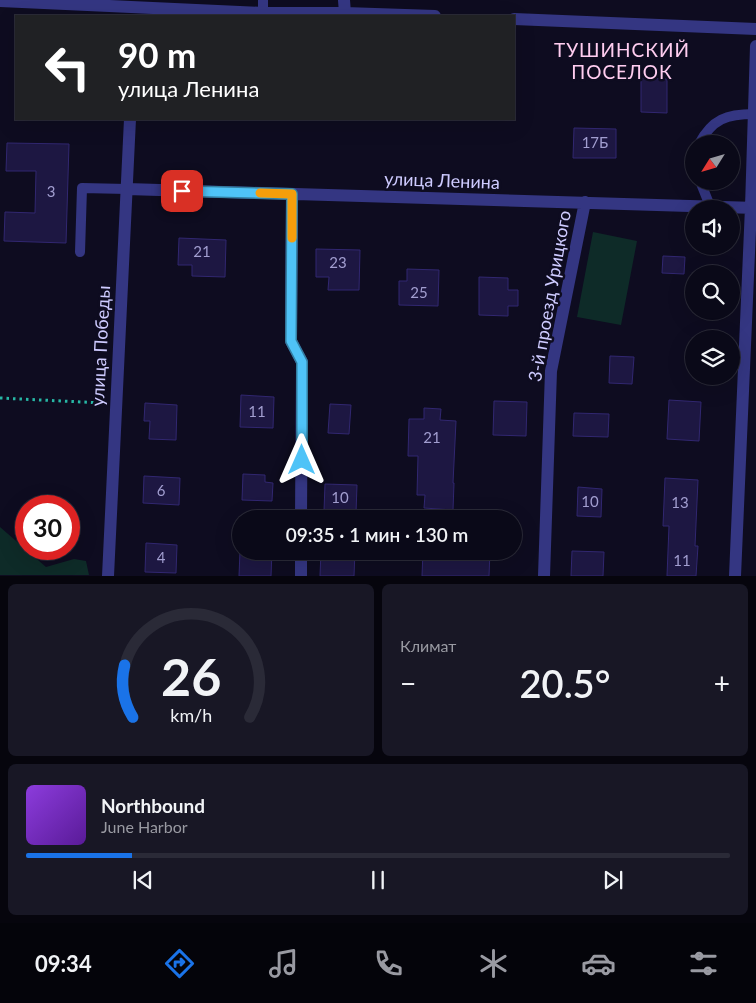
<!DOCTYPE html>
<html lang="ru">
<meta charset="utf-8">
<style>
body{margin:0;font-family:Lato,sans-serif;background:#181725;color:#f1f3f6;height:100vh;display:flex;flex-direction:column;font-size:19px;white-space:nowrap}
*{box-sizing:border-box;margin:0}
p{font-size:16px;color:#999aa2}
.icon{flex:none;width:28px;height:28px;fill:none;stroke:currentColor;stroke-width:2;stroke-linecap:round;stroke-linejoin:round}
.map{position:relative;height:576px;overflow:hidden}
.details{display:flex;flex-direction:column;gap:8px;padding:8px;background:#06050d;flex:1}
.details>*{flex:none}
.guide{position:absolute;left:15px;top:15px;width:500px;height:105px;border-radius:0px;box-shadow:0 5px 20px #0002,0 0 0 1px #2a2a37;background:#202124;color:#fff;overflow:hidden}
.needle{width:32px;rotate:233deg}
.fabs{position:absolute;left:685px;top:135px;display:grid;gap:10px}
.fabs a{display:grid;place-items:center;width:55px;height:55px;border-radius:50%;background:#0a0918;box-shadow:0 5px 20px #0002,0 0 0 1px #2a2a37;font-size:25px}
.speed{position:absolute;left:15px;top:495px;display:flex;gap:10px;font-size:25px;font-weight:700;text-align:center}
.speed>*{display:grid;place-content:center;width:65px;height:65px;border-radius:50%;background:#0a0918;box-shadow:0 5px 20px #0002,0 0 0 1px #2a2a37;line-height:1}
.speed .limit{border:8px solid #d22;background:#fff;color:#111}
.pin{position:absolute;display:grid;place-items:center;width:42px;height:42px;color:#fff;margin:-21px;border-radius:10px;box-shadow:0 2px 8px #0006}
.me{position:absolute;width:55px;margin:-28px;rotate:0deg;stroke-linejoin:round;filter:drop-shadow(0 0 4px #0008)}
.turn{display:flex;align-items:center;gap:18px;height:105px;padding:0 20px;font-size:22px}
.turn .icon{width:65px;height:65px;stroke-width:2.5}
.turn b{display:block;font-size:35px;line-height:42px}
.big{font-size:38px;font-weight:600;line-height:1.1}
.details .card{flex:1;display:flex;flex-direction:column;justify-content:center;gap:8px;min-width:0;padding:0 18px;border-radius:8px;background:#181725}
.details .dial{align-items:center;gap:0}
.dial svg{height:130px;overflow:visible;fill:none;stroke:#2a2a37;stroke-width:7;stroke-linecap:round;text-anchor:middle}
.dial text{fill:#f1f3f6;stroke:none}
.song{display:flex;align-items:center;gap:15px}
.cover{width:60px;height:60px;border-radius:8px;background:linear-gradient(135deg,hsl(270 70% 55%),hsl(270 70% 35%))}
.played{height:5px;border-radius:2px;background:linear-gradient(90deg,#1a73e8 15%,#2a2a37 15%)}
.keys{display:flex;justify-content:space-around;direction:ltr}
.heat{display:flex;justify-content:space-between;align-items:center;font-size:28px;direction:ltr}
.details .tiles{flex:1;display:grid;gap:8px;grid-template-columns:1fr 1fr}
.card:last-child{grid-column:span 2}
.trip{position:absolute;left:232px;top:510px;width:290px;height:50px;border-radius:25px;background:#0a0918;box-shadow:0 5px 20px #0002,0 0 0 1px #2a2a37;font-weight:600;line-height:50px;text-align:center}
.tab-bar{display:flex;height:80px;justify-content:space-around;align-items:center;background:#04040a;color:#999aa2}
.tab-bar .icon{width:35px;height:35px}
.tab-bar .current{color:#1a73e8}
.tab-bar b{font-size:22px;color:#f1f3f6}
.map>svg:first-child{display:block}
.green{fill:#0e2b28}
.building{fill:#1d1742;stroke:#312770}
.lines{fill:none;stroke-linecap:round;stroke-linejoin:round}
.path{stroke:#27b7a5;stroke-width:3;stroke-dasharray:2.5 4;stroke-linecap:butt}
.service{stroke:#343682;stroke-width:10}
.minor{stroke:#343682;stroke-width:12}
.route-casing{stroke:#337fa1;stroke-width:12}
.route{stroke:#4fc3f7;stroke-width:9}
.slow{stroke:#f59e0b;stroke-width:9}
.labels{text-anchor:middle;stroke-width:5;stroke-linejoin:round;paint-order:stroke}
.number-label{font-size:15px;fill:#a29ed0}
.street-label{font-size:18px;fill:#cecbff;stroke:#0e0c20}
.neighbourhood-label{font-size:19px;letter-spacing:1px;fill:#ffcdf0;stroke:#0e0c20}
</style>
<div class="map">
<svg width="756" height="576" viewBox="0 0 756 576">
<rect width="100%" height="100%" fill="#0e0c20"/>
<!-- green -->
<path class="green" d="M593,232l44,9 -16,84 -44,-8z
M0,527l46,40 28,-8 12,2 3,14h-89z"/>
<!-- building -->
<path class="building" d="M641,78l26,1v34l-26,-1z
M574,128l42,1v29h-43z
M7,143l62,1 -3,99 -62,-2 1,-29 30,1 1,-42h-30z
M179,238l47,2 -1,37 -33,-1v-11h-14z
M316,249l44,1 -1,40h-31l1,-13h-13z
M663,256l22,1 -1,17 -22,-1z
M407,269l32,1 -1,36 -39,-1v-24h8z
M479,277l29,1v12h10v16h-10v10l-29,-1z
M610,356l24,1 -2,27 -23,-1z
M241,395l33,2 -1,31 -33,-1z
M669,400l32,2 -2,39 -32,-2z
M494,401l33,1 -1,34 -33,-1z
M145,403l32,2 -1,35 -27,-1 1,-18h-6z
M330,404l21,1 -2,29 -21,-1z
M424,408l17,1 -1,11 16,1 -3,62h1l-1,27 -29,-2 1,-13h-8l1,-39h-10l1,-37h15z
M574,413l35,1 -1,23 -35,-1z
M243,474l22,1v7l8,1 -1,18 -30,-1z
M144,476l36,2 -1,27 -36,-2z
M665,478l33,2 -3,66h3l-2,30h-29l2,-50h-6z
M325,484l32,1 -1,28 -32,-2z
M578,487l24,2 -1,28 -24,-1z
M146,543l31,2 -1,28 -31,-1z
M240,551h32l-1,25h-32z
M321,551h34l-1,25h-34z
M423,551h67l-1,25h-67z
M572,551l32,1 -1,24h-32z"/>
<g class="lines">
<!-- path -->
<path class="path" d="M0,398l103,5"/>
<!-- service -->
<path class="service" d="M263,13v-13
M699,144c13,-25 28,-30 55,-30
M700,181l10,25
M80,252l2,-64 45,1"/>
<!-- minor -->
<path class="minor" d="M344,0l1,13
M0,1l263,12h82l90,3
M514,19l242,10
M127,189l629,19
M292,194l-1,147 11,21 -1,157
M108,576l22,-457
M301,576v-25
M544,576l7,-205 34,-169
M735,576l16,-369 5,-161"/>
</g>
<g class="lines">
<!-- route casing -->
<g class="route-casing">
<path id="route" d="M182,191l110,3 -1,147 11,21v98"/>
</g>
<!-- route -->
<use href="#route" class="route"/>
<!-- slow -->
<path class="slow" d="M260,193l32,1v44"/>
</g>
<g class="labels">
<!-- number labels -->
<g class="number-label">
<text x="595" y="148">17Б</text>
<text x="51" y="197">3</text>
<text x="202" y="257">21</text>
<text x="338" y="268">23</text>
<text x="419" y="298">25</text>
<text x="257" y="417">11</text>
<text x="432" y="443">21</text>
<text x="161" y="496">6</text>
<text x="340" y="503">10</text>
<text x="590" y="507">10</text>
<text x="680" y="508">13</text>
<text x="161" y="563">4</text>
<text x="682" y="566">11</text>
</g>
<!-- street labels -->
<g class="street-label">
<text transform="translate(442 181) rotate(2)" y="6">улица Ленина</text>
<text transform="translate(550 296) rotate(-80)" y="6">3-й проезд Урицкого</text>
<text transform="translate(101 346) rotate(-87)" y="6">улица Победы</text>
</g>
<!-- neighbourhood labels -->
<g class="neighbourhood-label">
<text x="622" y="57">ТУШИНСКИЙ<tspan x="622" dy="22">ПОСЕЛОК</tspan></text>
</g>
</g>
</svg>
<div class="fabs">
<a><svg class="needle" viewBox="-14 -14 28 28"><path d="M0-13l5 13h-10z" fill="#e53935"/><path d="M0 13l5-13h-10z" fill="#999aa2"/></svg></a>
<a><svg class="icon" aria-label="sound" viewBox="0 0 24 24"><path d="M4 9h4l5-4v14l-5-4H4zM17 9q2 3 0 6"/></svg></a>
<a><svg class="icon" aria-label="search" viewBox="0 0 24 24"><circle cx="10" cy="10" r="6"/><path d="M15 15l6 6"/></svg></a>
<a><svg class="icon" aria-label="layers" viewBox="0 0 24 24"><path d="M12 4l9 5-9 5-9-5zM3 14l9 5 9-5"/></svg></a>
</div>
<div class="speed"><div class="limit">30</div></div>
<div class="pin" style="left:182px;top:191px;background:#d93025"><svg class="icon" aria-label="arrive" viewBox="0 0 24 24"><path d="M6 21V4h12l-3 4 3 4H6"/></svg></div>
<svg class="me" style="left:302px;top:460px" viewBox="-20 -20 40 40"><path d="M0-17L14 15 0 8-14 15z" fill="#4fc3f7" stroke="#fff" stroke-width="4"/></svg>
<div class="trip">09:35 · 1 мин · 130 m</div>
<div class="guide">
<div class="turn"><svg class="icon" aria-label="left" viewBox="0 0 24 24"><path d="M17 20v-9H6M10 6l-5 5 5 5"/></svg><div><b>90 m</b>улица Ленина</div></div>
</div>
</div>
<section class="details">
<div class="tiles">
<div class="card dial"><svg viewBox="0 0 100 80">
<path d="M14 69A42 42 0 1 1 86 69"/>
<path d="M14 69A42 42 0 0 1 9 37" stroke="#1a73e8"/>
<text x="50" y="56" font-size="32" font-weight="700">26</text>
<text x="50" y="72" font-size="11">km/h</text>
</svg></div>
<div class="card"><p>Климат</p>
<div class="heat"><a>−</a><b class="big">20.5°</b><a>+</a></div>
</div>
<div class="card">
<div class="song"><i class="cover"></i><div><b>Northbound</b><p>June Harbor</p></div></div>
<div class="played"></div>
<div class="keys"><svg class="icon" aria-label="previous" viewBox="0 0 24 24"><path d="M18 5L8 12l10 7zM5 5v14"/></svg><svg class="icon" aria-label="pause" viewBox="0 0 24 24"><path d="M8 5v14M16 5v14"/></svg><svg class="icon" aria-label="next" viewBox="0 0 24 24"><path d="M6 5l10 7-10 7zM19 5v14"/></svg></div>
</div>
</div>
</section>
<nav class="tab-bar">
<b>09:34</b>
<svg class="icon current" aria-label="directions" viewBox="0 0 24 24"><path d="M12 3l9 9-9 9-9-9zM9 14v-3h6M13 9l2 2-2 2"/></svg>
<svg class="icon" aria-label="music" viewBox="0 0 24 24"><path d="M9 18V5l10-2v13"/><circle cx="6" cy="18" r="3"/><circle cx="16" cy="16" r="3"/></svg>
<svg class="icon" aria-label="phone" viewBox="0 0 24 24"><path d="M5 4h4l2 5-3 2q2 4 5 5l2-3 5 2v4C11 20 4 13 5 4z"/></svg>
<svg class="icon" aria-label="climate" viewBox="0 0 24 24"><path d="M12 3v18M4 7l16 10M4 17L20 7"/></svg>
<svg class="icon" aria-label="car" viewBox="0 0 24 24"><path d="M5 17H2v-5l4-1 3-4h7l3 4 3 1v5h-3M9 17h6M6 11h13"/><circle cx="7" cy="17" r="2"/><circle cx="17" cy="17" r="2"/></svg>
<svg class="icon" aria-label="filters" viewBox="0 0 24 24"><path d="M4 7h16M4 17h16"/><circle cx="9" cy="7" r="2"/><circle cx="15" cy="17" r="2"/></svg>
</nav>
